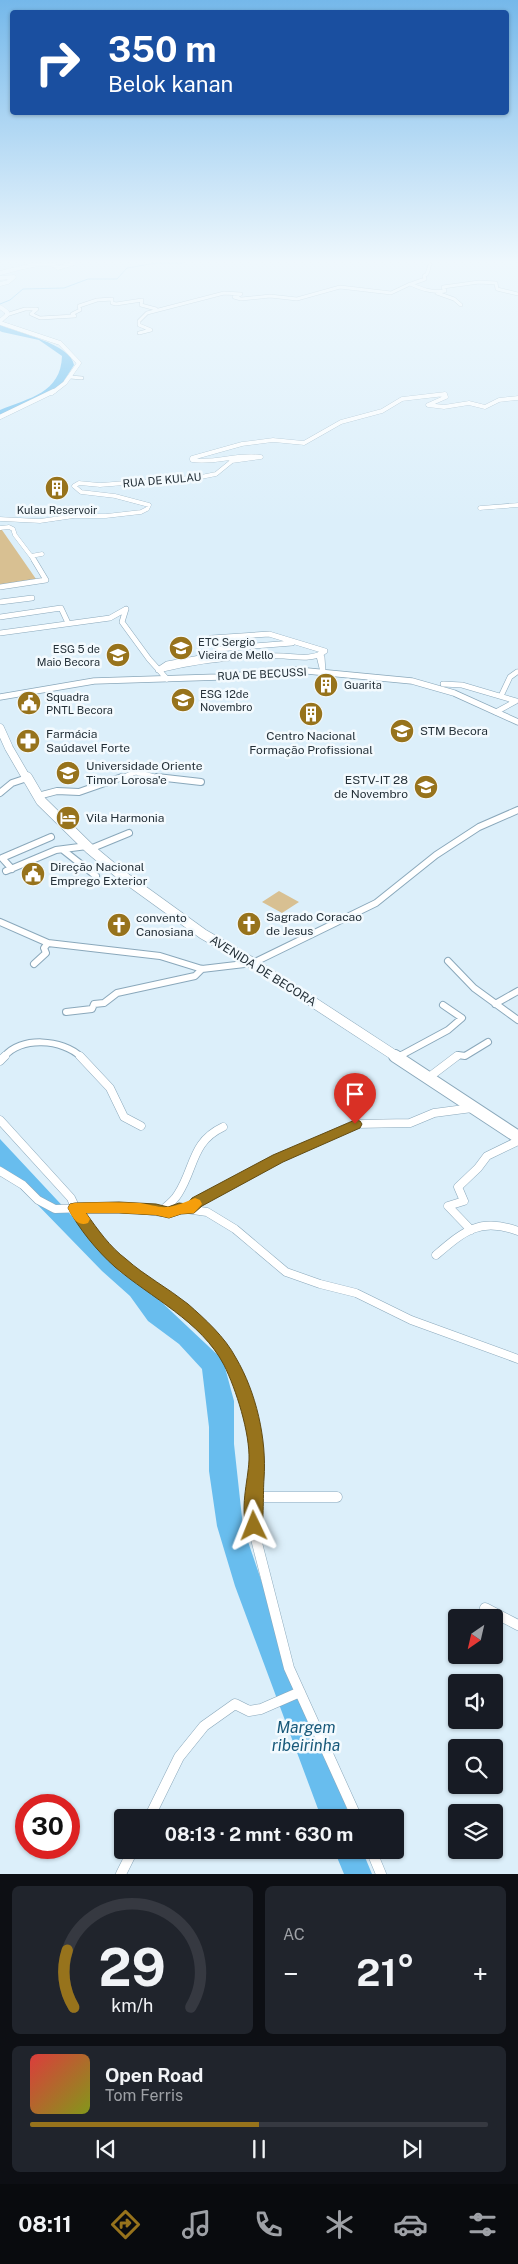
<!DOCTYPE html>
<html lang="id">
<meta charset="utf-8">
<style>
body{margin:0;font-family:"Public Sans",sans-serif;background:#20242c;color:#f1f3f6;height:100vh;display:flex;flex-direction:column;font-size:19px;white-space:nowrap}
*{box-sizing:border-box;margin:0}
p{font-size:16px;color:#9ea1a6}
.icon{flex:none;width:28px;height:28px;fill:none;stroke:currentColor;stroke-width:2;stroke-linecap:round;stroke-linejoin:round}
.map{position:relative;height:1874px;overflow:hidden}
.details{display:flex;flex-direction:column;gap:12px;padding:12px;background:#0d0f14;flex:1}
.details>*{flex:none}
.guide{position:absolute;left:10px;top:10px;width:499px;height:105px;border-radius:5px;box-shadow:0 1px 4px #0004;background:#1a4fa0;color:#fff;overflow:hidden}
.needle{width:32px;rotate:214deg}
.tools{position:absolute;left:448px;top:1609px;display:grid;gap:10px}
.tools a{display:grid;place-items:center;width:55px;height:55px;border-radius:5px;background:#171b24;box-shadow:0 1px 4px #0004;font-size:25px}
.speed{position:absolute;left:15px;top:1794px;display:flex;gap:10px;font-size:25px;font-weight:700;text-align:center}
.speed>*{display:grid;place-content:center;width:65px;height:65px;border-radius:50%;background:#171b24;box-shadow:0 1px 4px #0004;line-height:1}
.speed .limit{border:8px solid #d22;background:#fff;color:#111}
.pin{position:absolute;display:grid;place-items:center;width:42px;height:42px;color:#fff;margin:-51px -21px;border-radius:50% 50% 50% 0;rotate:-45deg;box-shadow:0 0 5px #0007}
.pin .icon{rotate:45deg}
.me{position:absolute;width:55px;margin:-28px;rotate:358deg;stroke-linejoin:round;filter:drop-shadow(0 0 4px #0008)}
.turn{display:flex;align-items:center;gap:18px;height:105px;padding:0 15px;font-size:22px}
.turn .icon{width:65px;height:65px;stroke-width:2.5}
.turn b{display:block;font-size:35px;line-height:42px}
.big{font-size:38px;font-weight:700;line-height:1.1}
.details .widget{flex:1;display:flex;flex-direction:column;justify-content:center;gap:8px;min-width:0;padding:0 18px;border-radius:8px;background:#20242c}
.details .dial{align-items:center;gap:0}
.dial svg{height:130px;overflow:visible;fill:none;stroke:#363941;stroke-width:7;stroke-linecap:round;text-anchor:middle}
.dial text{fill:#f1f3f6;stroke:none}
.song{display:flex;align-items:center;gap:15px}
.cover{width:60px;height:60px;border-radius:8px;background:linear-gradient(135deg,hsl(0 70% 55%),hsl(70 70% 35%))}
.played{height:5px;border-radius:2px;background:linear-gradient(90deg,#97731c 50%,#363941 50%)}
.keys{display:flex;justify-content:space-around;direction:ltr}
.heat{display:flex;justify-content:space-between;align-items:center;font-size:28px;direction:ltr}
.details .tiles{flex:1;display:grid;gap:12px;grid-template-columns:1fr 1fr}
.widget:last-child{grid-column:span 2}
.trip{position:absolute;left:114px;top:1809px;width:290px;height:50px;border-radius:5px;background:#171b24;box-shadow:0 1px 4px #0004;font-weight:700;line-height:50px;text-align:center}
.tab-bar{display:flex;height:80px;justify-content:space-around;align-items:center;background:#090b0e;color:#9ea1a6}
.tab-bar .icon{width:35px;height:35px}
.tab-bar .current{color:#97731c}
.tab-bar b{font-size:22px;color:#f1f3f6}
.map>svg:first-child{display:block}
.green{fill:#d8c092}
.water{fill:#68bdee}
.lines{fill:none;stroke-linecap:round;stroke-linejoin:round}
.stream{stroke:#68bdee;stroke-width:1}
.minor-far5-casing{stroke:#8aa8bb;stroke-width:4}
.minor-far4-casing{stroke:#8aa8bb;stroke-width:4.5}
.minor-far3-casing{stroke:#8aa8bb;stroke-width:6}
.minor-far2-casing{stroke:#8aa8bb;stroke-width:8}
.minor-far1-casing{stroke:#8aa8bb;stroke-width:9}
.minor-casing{stroke:#8aa8bb;stroke-width:11}
.tertiary-far2-casing{stroke:#8aa8bb;stroke-width:4.5}
.tertiary-far1-casing{stroke:#8aa8bb;stroke-width:5}
.tertiary-casing{stroke:#8aa8bb;stroke-width:7}
.primary-far2-casing{stroke:#8aa8bb;stroke-width:9}
.primary-far1-casing{stroke:#8aa8bb;stroke-width:11}
.primary-casing{stroke:#8aa8bb;stroke-width:14}
.minor-far5{stroke:#fff;stroke-width:3}
.minor-far4{stroke:#fff;stroke-width:4}
.minor-far3{stroke:#fff;stroke-width:5}
.minor-far2{stroke:#fff;stroke-width:6}
.minor-far1{stroke:#fff;stroke-width:8}
.minor{stroke:#fff;stroke-width:10}
.tertiary-far2{stroke:#fff;stroke-width:4}
.tertiary-far1{stroke:#fff;stroke-width:4.5}
.tertiary{stroke:#fff;stroke-width:5.5}
.primary-far2{stroke:#fff;stroke-width:8}
.primary-far1{stroke:#fff;stroke-width:10}
.primary{stroke:#fff;stroke-width:12}
.route{fill:#97731c;stroke:#624b12}
.slow{fill:#f59e0b}
.labels{text-anchor:middle;stroke-width:5;stroke-linejoin:round;paint-order:stroke}
.far-street-label{font-size:11px;fill:#243038;stroke:#f3fafe}
.far-poi-label{font-size:11px;fill:#243038;stroke:#f3fafe;text-anchor:start}
.poi-label{font-size:12px;fill:#243038;stroke:#f3fafe;text-anchor:start}
.street-label{font-size:12px;fill:#243038;stroke:#f3fafe}
.near-water-label{font-size:16px;font-style:italic;fill:#18597a;stroke:#f3fafe}
</style>
<div class="map">
<svg width="518" height="1874" viewBox="0 0 518 1874">
<rect width="100%" height="100%" fill="#dceffa"/>
<!-- green -->
<path class="green" d="M0,530h2l34,49 -36,6z
M279,891l20,11 -17,11 -20,-11z"/>
<!-- water -->
<path class="water" d="M0,325c18,8 71,19 74,40l-14,22 -60,28v-5c29,-12 61,-17 62,-54l-23,-16 -37,-8 -2,-1z
M0,1139l71,76 49,57 35,24 68,64 11,41v43l9,83 26,76 81,214h-29l-86,-231 -18,-60 -8,-55v-44l-7,-58 -23,-25 -31,-23 -18,-25 -28,-25 -70,-72 -20,-18 -12,-15z
M334,1850h28l10,24h-28z"/>
<g class="lines">
<!-- stream -->
<path class="stream" d="M182,263l11,-3
M0,304l10,-4 13,-11 41,-1 24,-9h29l10,-11 29,-5h26l-2,-3"/>
<!-- minor-far5 casing -->
<g class="minor-far5-casing">
<path id="minor-far5" d="M411,284l14,-5 -1,-3 3,-2 3,-10
M437,293l17,6 7,6
M6,315l19,-6h12l-6,5 9,4 35,-2 -3,-2 8,-4 -1,-4 18,-6 15,-1v4l4,1 26,-4 -1,5 15,4
M139,333l12,-3 -12,-5v-4l8,-8 77,-20 17,1 -7,3 7,2 29,-3 27,3 43,-12 51,6 19,-9c12,5 22,9 35,7l-2,-4 36,-5 17,1 1,6 21,5
M70,377l12,1"/>
</g>
<!-- minor-far4 casing -->
<g class="minor-far4-casing">
<path id="minor-far4" d="M480,508l38,-3
M0,519l40,2 34,-5h32l35,-4 6,-3 2,-4 -34,-9 -34,-4 -7,-6 5,-3 21,2 101,-8 15,-3 16,-13 29,-4c-23,-4 -46,7 -69,3v-2l50,-14 31,-4 31,3 37,-21 41,-11 20,-12 43,-5 1,3 -18,8 16,2 25,-4 16,4 14,-7 19,-2
M0,528l9,-1 4,2 2,6 16,21
M35,562l-4,-6 11,-2"/>
</g>
<!-- minor-far3 casing -->
<g class="minor-far3-casing">
<path id="minor-far3" d="M0,587l46,-7 -12,-20
M0,602l32,-4
M126,609l-4,13 27,37 18,20
M0,617l61,-9 7,15
M0,633l110,-15 16,-9
M269,634l56,17c-11,9 -27,6 -41,5 -42,-1 -85,4 -126,14l9,-6 55,-10 -11,-16z
M218,649l74,-6
M319,656l4,16 -1,-15 -2,-1
M443,684l19,1 54,16 -20,11
M501,696l9,-19 7,-5
M25,779l2,-1
M119,779l17,-7 26,7"/>
</g>
<!-- minor-far2 casing -->
<g class="minor-far2-casing">
<path id="minor-far2" d="M157,777l44,5
M0,793l12,-10 15,-5
M38,796l19,-5 22,1 43,-15
M90,849l39,-16
M63,850l33,26
M12,869l-10,-11 49,-21
M6,871l50,-21 31,-4
M0,922l48,21 112,13 42,13 51,-6 123,-60 60,-48 43,-28 39,-17
M448,961l26,27 44,32
M34,964l12,-11 -2,-5 4,-5
M495,1004l23,-13
M66,1012l26,-3 2,-5 10,-1 13,-10 78,-17 7,-7
M4,1057c16,-21 59,-18 77,0
M398,1057l50,-27 14,-12 -19,-13
M456,1057l2,-2 7,1 23,-14"/>
</g>
<!-- minor-far1 casing -->
<g class="minor-far1-casing">
<path id="minor-far1" d="M80,1056l30,32 14,29 17,9
M397,1058l4,-2
M0,1061l5,-5
M428,1078l29,-22
M0,1120l71,78c25,63 96,92 141,139 14,14 21,31 29,49 3,10 8,19 10,29
M0,1171l23,14 15,15 17,9 64,-2 50,6 10,-5 28,4 28,17 51,43 34,12 36,9 55,27 107,39
M190,1209l7,-7 81,-43 77,-35 55,-1 24,-10 38,-5
M161,1211c6,-5 13,-10 17,-17 17,-26 13,-52 45,-67
M471,1230l-23,-24 16,-5 -6,-14 20,-19 9,-12 31,-15
M436,1255c28,-24 44,-38 82,-24"/>
</g>
<!-- minor casing -->
<g class="minor-casing">
<path id="minor" d="M251,1414l7,44 -5,54 3,27 33,129 68,150
M254,1497h83
M485,1608l33,17
M149,1818l30,-61 25,-31 31,-22 14,7 12,-2 39,-17
M371,1850l10,24
M121,1874l12,-24"/>
</g>
<!-- tertiary-far2 casing -->
<g class="tertiary-far2-casing">
<path id="tertiary-far2" d="M0,273c14,-3 48,-15 58,-5l16,-5 -5,-3
M0,278l14,-1 -6,5 -8,2
M0,307l7,5v3l-7,6
M0,323l60,20 19,20 -14,20 -13,10"/>
</g>
<!-- tertiary-far1 casing -->
<g class="tertiary-far1-casing">
<path id="tertiary-far1" d="M0,417l54,-26"/>
</g>
<!-- tertiary casing -->
<g class="tertiary-casing">
<path id="tertiary" d="M0,697l94,-16 125,-4 78,-7 115,11 42,12 64,29"/>
</g>
<!-- primary-far2 casing -->
<g class="primary-far2-casing">
<path id="primary-far2" d="M0,728l9,20 18,31"/>
</g>
<!-- primary-far1 casing -->
<g class="primary-far1-casing">
<path id="primary-far1" d="M27,777l14,24 49,48 30,25 83,60 50,29 144,94"/>
</g>
<!-- primary casing -->
<g class="primary-casing">
<path id="primary" d="M395,1056l123,81"/>
</g>
<!-- minor-far5 -->
<use href="#minor-far5" class="minor-far5"/>
<!-- minor-far4 -->
<use href="#minor-far4" class="minor-far4"/>
<!-- minor-far3 -->
<use href="#minor-far3" class="minor-far3"/>
<!-- minor-far2 -->
<use href="#minor-far2" class="minor-far2"/>
<!-- minor-far1 -->
<use href="#minor-far1" class="minor-far1"/>
<!-- minor -->
<use href="#minor" class="minor"/>
<!-- tertiary-far2 -->
<use href="#tertiary-far2" class="tertiary-far2"/>
<!-- tertiary-far1 -->
<use href="#tertiary-far1" class="tertiary-far1"/>
<!-- tertiary -->
<use href="#tertiary" class="tertiary"/>
<!-- primary-far2 -->
<use href="#primary-far2" class="primary-far2"/>
<!-- primary-far1 -->
<use href="#primary-far1" class="primary-far1"/>
<!-- primary -->
<use href="#primary" class="primary"/>
</g>
<!-- sky -->
<linearGradient id="sky" x2="0" y2="1"><stop stop-color="#75b8ea"/><stop offset="0.5" stop-color="#eff8fd"/><stop offset="1" stop-color="#eff8fd" stop-opacity="0"/></linearGradient>
<rect width="518" height="523" fill="url(#sky)"/>
<!-- route -->
<path class="route" d="M355,1120l5,1 2,3 -2,4 -77,34 -81,44 -8,7 -13,1 -12,4 -13,-3 -37,-2h-33c12,17 24,34 40,46 19,17 42,29 62,45 17,15 37,33 48,54 20,34 31,81 28,121 -1,11 0,45 -3,52l-7,3 -6,-3c-9,-21 0,-49 1,-71 1,-27 -13,-71 -25,-95 -23,-44 -73,-67 -109,-98 -18,-16 -36,-38 -47,-59l2,-4 5,-1 44,-1 37,2 12,3 11,-4 8,1 5,-6 81,-43z"/>
<!-- slow -->
<path class="slow" d="M195,1198l5,2 2,4 -8,9 -13,1 -12,4 -13,-3 -37,-2h-33l4,6 -2,4c-11,4 -16,-6 -20,-15l2,-4 5,-1c22,-1 43,-1 65,0 8,1 20,5 27,4 7,0 21,-6 28,-9z"/>
<!-- icons -->
<defs>
<g id="building-disc" transform="scale(1.25)"><circle r="9.5" fill="#97731c" stroke="#f3fafe"/><path d="M-4-6H4V6H1V3H-1V6H-4ZM-2.5-4.3h1.7v1.8h-1.7ZM.8-4.3h1.7v1.8H.8ZM-2.5-1h1.7V.8h-1.7ZM.8-1h1.7V.8H.8Z" fill="#fff"/></g>
<g id="school-disc" transform="scale(1.25)"><circle r="9.5" fill="#97731c" stroke="#f3fafe"/><path d="M0-5L7-2L0 1L-7-2ZM-4 1L0 2.5L4 1V4Q0 6-4 4Z" fill="#fff"/></g>
<g id="civic-disc" transform="scale(1.25)"><circle r="9.5" fill="#97731c" stroke="#f3fafe"/><path d="M-.6-6.5H3V-4.5H.6V-3L4-1V1h2V6H-6V1h2V-1L-.6-3ZM-1.2 2.5V6h2.4V2.5Z" fill="#fff"/></g>
<g id="pharmacy-disc" transform="scale(1.25)"><circle r="9.5" fill="#97731c" stroke="#f3fafe"/><path d="M-2-6h4v4h4v4h-4v4h-4v-4h-4v-4h4Z" fill="#fff"/></g>
<g id="university-disc" transform="scale(1.25)"><circle r="9.5" fill="#97731c" stroke="#f3fafe"/><path d="M0-5L7-2L0 1L-7-2ZM-4 1L0 2.5L4 1V4Q0 6-4 4Z" fill="#fff"/></g>
<g id="hotel-disc" transform="scale(1.25)"><circle r="9.5" fill="#97731c" stroke="#f3fafe"/><path d="M-6-4.5h1.5V1H6V5H4.5V3h-9V5H-6ZM-4 0a1.8 1.8 0 1 1 3.6 0ZM.5 0V-2.5h3Q6-2.5 6 0Z" fill="#fff"/></g>
<g id="church-disc" transform="scale(1.25)"><circle r="9.5" fill="#97731c" stroke="#f3fafe"/><path d="M-1.2-6h2.4v3.5h3.3v2.4h-3.3V6h-2.4V-.1h-3.3v-2.4h3.3Z" fill="#fff"/></g>
</defs>
<g fill-rule="evenodd">
<use href="#building-disc" x="57" y="488"/>
<use href="#school-disc" x="181" y="648"/>
<use href="#school-disc" x="118" y="655"/>
<use href="#building-disc" x="326" y="685"/>
<use href="#school-disc" x="183" y="700"/>
<use href="#civic-disc" x="29" y="703"/>
<use href="#building-disc" x="311" y="714"/>
<use href="#school-disc" x="402" y="731"/>
<use href="#pharmacy-disc" x="28" y="741"/>
<use href="#university-disc" x="68" y="773"/>
<use href="#school-disc" x="426" y="787"/>
<use href="#hotel-disc" x="68" y="818"/>
<use href="#civic-disc" x="33" y="874"/>
<use href="#church-disc" x="249" y="924"/>
<use href="#church-disc" x="119" y="925"/>
</g>
<g class="labels">
<!-- far-street labels -->
<g class="far-street-label">
<text transform="translate(162 480) rotate(-5)" y="4">RUA DE KULAU</text>
<text transform="translate(262 674) rotate(-3)" y="4">RUA DE BECUSSI</text>
</g>
<!-- far-poi labels -->
<g class="far-poi-label">
<text x="57" y="514" text-anchor="middle">Kulau Reservoir</text>
<text x="198" y="646">ETC Sergio<tspan x="198" dy="13">Vieira de Mello</tspan></text>
<text x="100" y="653" text-anchor="end">ESG 5 de<tspan x="100" dy="13">Maio Becora</tspan></text>
<text x="344" y="689">Guarita</text>
<text x="200" y="698">ESG 12de<tspan x="200" dy="13">Novembro</tspan></text>
<text x="46" y="701">Squadra<tspan x="46" dy="13">PNTL Becora</tspan></text>
</g>
<!-- poi labels -->
<g class="poi-label">
<text x="420" y="735">STM Becora</text>
<text x="46" y="738">Farmácia<tspan x="46" dy="14">Saúdavel Forte</tspan></text>
<text x="311" y="740" text-anchor="middle">Centro Nacional<tspan x="311" dy="14">Formação Profissional</tspan></text>
<text x="86" y="770">Universidade Oriente<tspan x="86" dy="14">Timor Lorosa'e</tspan></text>
<text x="408" y="784" text-anchor="end">ESTV-IT 28<tspan x="408" dy="14">de Novembro</tspan></text>
<text x="86" y="822">Vila Harmonia</text>
<text x="50" y="871">Direção Nacional<tspan x="50" dy="14">Emprego Exterior</tspan></text>
<text x="266" y="921">Sagrado Coracao<tspan x="266" dy="14">de Jesus</tspan></text>
<text x="136" y="922">convento<tspan x="136" dy="14">Canosiana</tspan></text>
</g>
<!-- street labels -->
<g class="street-label">
<text transform="translate(263 971) rotate(32)" y="4">AVENIDA DE BECORA</text>
</g>
<!-- near-water labels -->
<g class="near-water-label">
<text x="306" y="1733">Margem<tspan x="306" dy="18">ribeirinha</tspan></text>
</g>
</g>
</svg>
<div class="tools">
<a><svg class="needle" viewBox="-14 -14 28 28"><path d="M0-13l5 13h-10z" fill="#e53935"/><path d="M0 13l5-13h-10z" fill="#9ea1a6"/></svg></a>
<a><svg class="icon" aria-label="sound" viewBox="0 0 24 24"><path d="M4 9h4l5-4v14l-5-4H4zM17 9q2 3 0 6"/></svg></a>
<a><svg class="icon" aria-label="search" viewBox="0 0 24 24"><circle cx="10" cy="10" r="6"/><path d="M15 15l6 6"/></svg></a>
<a><svg class="icon" aria-label="layers" viewBox="0 0 24 24"><path d="M12 4l9 5-9 5-9-5zM3 14l9 5 9-5"/></svg></a>
</div>
<div class="speed"><div class="limit">30</div></div>
<div class="pin" style="left:355px;top:1124px;background:#d93025"><svg class="icon" aria-label="arrive" viewBox="0 0 24 24"><path d="M6 21V4h12l-3 4 3 4H6"/></svg></div>
<svg class="me" style="left:254px;top:1526px" viewBox="-20 -20 40 40"><path d="M0-17L14 15 0 8-14 15z" fill="#97731c" stroke="#fff" stroke-width="4"/></svg>
<div class="trip">08:13 · 2 mnt · 630 m</div>
<div class="guide">
<div class="turn"><svg class="icon" aria-label="right" viewBox="0 0 24 24"><path d="M7 20v-9h11M14 6l5 5-5 5"/></svg><div><b>350 m</b>Belok kanan</div></div>
</div>
</div>
<section class="details">
<div class="tiles">
<div class="widget dial"><svg viewBox="0 0 100 80">
<path d="M14 69A42 42 0 1 1 86 69"/>
<path d="M14 69A42 42 0 0 1 10 34" stroke="#97731c"/>
<text x="50" y="56" font-size="32" font-weight="700">29</text>
<text x="50" y="72" font-size="11">km/h</text>
</svg></div>
<div class="widget"><p>AC</p>
<div class="heat"><a>−</a><b class="big">21°</b><a>+</a></div>
</div>
<div class="widget">
<div class="song"><i class="cover"></i><div><b>Open Road</b><p>Tom Ferris</p></div></div>
<div class="played"></div>
<div class="keys"><svg class="icon" aria-label="previous" viewBox="0 0 24 24"><path d="M18 5L8 12l10 7zM5 5v14"/></svg><svg class="icon" aria-label="pause" viewBox="0 0 24 24"><path d="M8 5v14M16 5v14"/></svg><svg class="icon" aria-label="next" viewBox="0 0 24 24"><path d="M6 5l10 7-10 7zM19 5v14"/></svg></div>
</div>
</div>
</section>
<nav class="tab-bar">
<b>08:11</b>
<svg class="icon current" aria-label="directions" viewBox="0 0 24 24"><path d="M12 3l9 9-9 9-9-9zM9 14v-3h6M13 9l2 2-2 2"/></svg>
<svg class="icon" aria-label="music" viewBox="0 0 24 24"><path d="M9 18V5l10-2v13"/><circle cx="6" cy="18" r="3"/><circle cx="16" cy="16" r="3"/></svg>
<svg class="icon" aria-label="phone" viewBox="0 0 24 24"><path d="M5 4h4l2 5-3 2q2 4 5 5l2-3 5 2v4C11 20 4 13 5 4z"/></svg>
<svg class="icon" aria-label="climate" viewBox="0 0 24 24"><path d="M12 3v18M4 7l16 10M4 17L20 7"/></svg>
<svg class="icon" aria-label="car" viewBox="0 0 24 24"><path d="M5 17H2v-5l4-1 3-4h7l3 4 3 1v5h-3M9 17h6M6 11h13"/><circle cx="7" cy="17" r="2"/><circle cx="17" cy="17" r="2"/></svg>
<svg class="icon" aria-label="filters" viewBox="0 0 24 24"><path d="M4 7h16M4 17h16"/><circle cx="9" cy="7" r="2"/><circle cx="15" cy="17" r="2"/></svg>
</nav>
